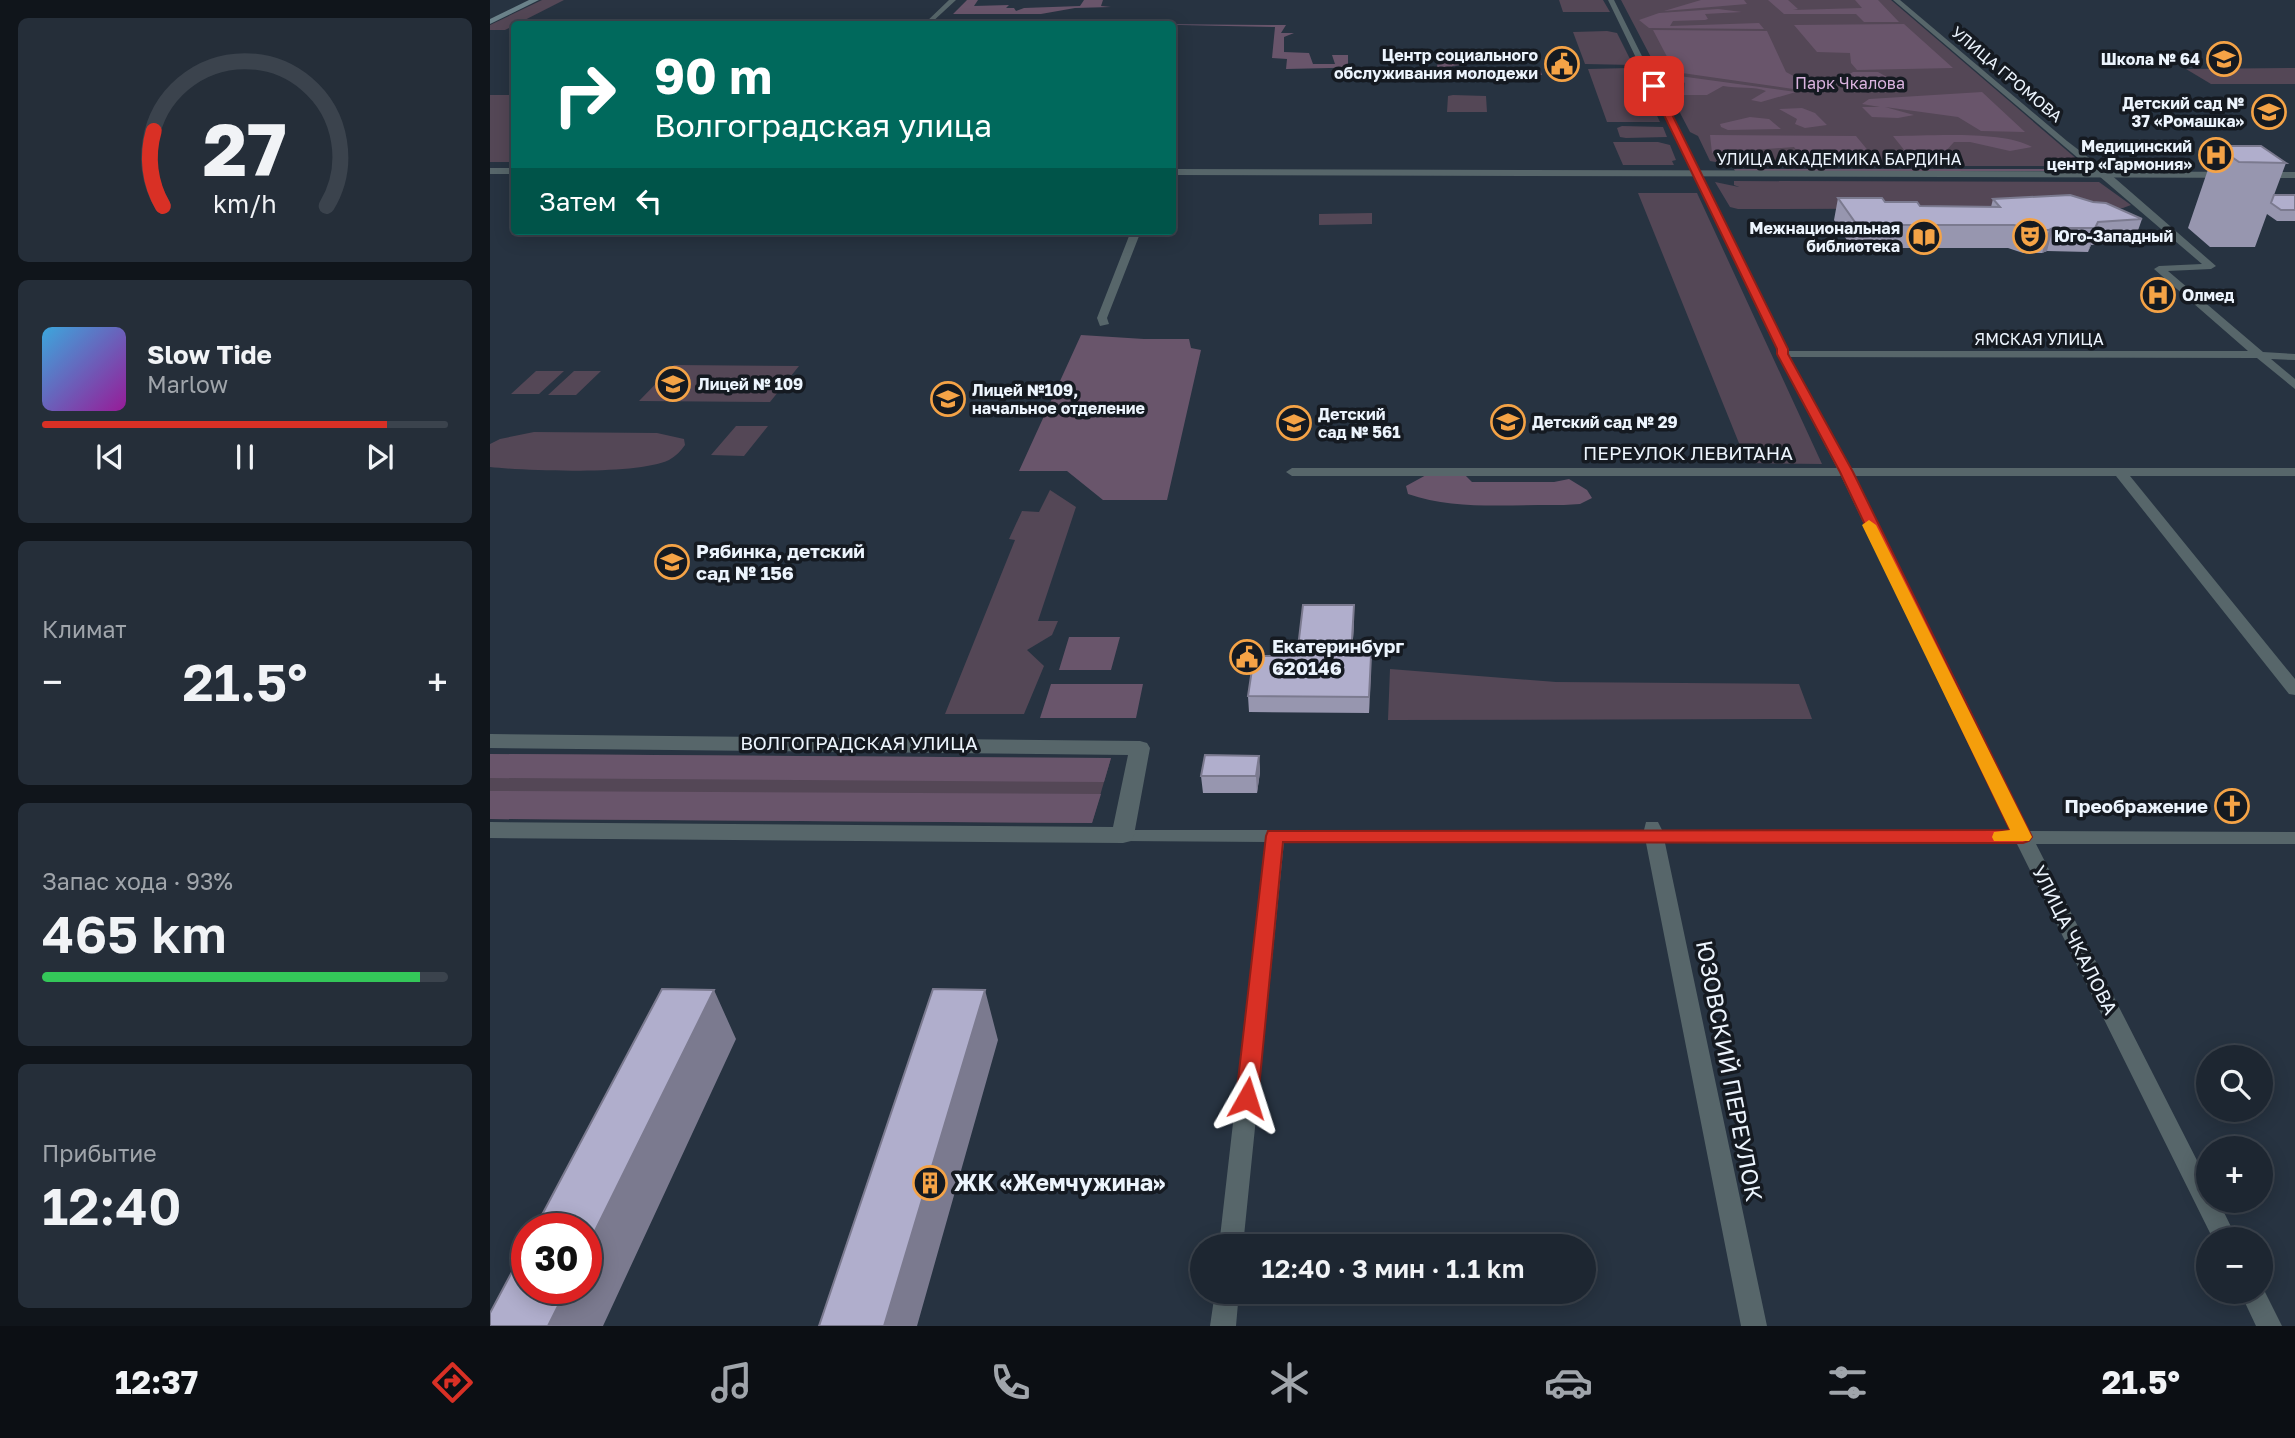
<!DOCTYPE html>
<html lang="ru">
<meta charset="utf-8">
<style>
body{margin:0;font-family:"Golos Text",sans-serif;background:#252e39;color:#f1f3f6;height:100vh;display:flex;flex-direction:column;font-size:26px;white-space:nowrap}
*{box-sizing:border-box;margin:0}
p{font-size:23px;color:#a0a5ab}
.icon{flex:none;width:38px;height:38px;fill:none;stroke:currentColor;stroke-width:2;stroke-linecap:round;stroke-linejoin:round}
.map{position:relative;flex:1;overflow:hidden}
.panel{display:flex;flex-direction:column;gap:18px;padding:18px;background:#10151b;width:490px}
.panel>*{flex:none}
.hud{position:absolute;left:21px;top:21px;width:665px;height:214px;border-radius:7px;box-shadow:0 4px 18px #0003,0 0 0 2px #3b434d;background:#00695c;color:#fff;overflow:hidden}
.controls{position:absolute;left:1706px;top:1045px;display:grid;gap:14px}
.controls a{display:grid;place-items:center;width:77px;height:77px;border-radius:50%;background:#1d2631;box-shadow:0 4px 18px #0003,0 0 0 2px #3b434d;font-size:35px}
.speed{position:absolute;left:21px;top:1213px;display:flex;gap:14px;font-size:35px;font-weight:700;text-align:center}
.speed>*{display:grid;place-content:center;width:91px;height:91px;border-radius:50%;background:#1d2631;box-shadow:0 4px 18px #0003,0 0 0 2px #3b434d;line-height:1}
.speed .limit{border:10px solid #d22;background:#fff;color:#111}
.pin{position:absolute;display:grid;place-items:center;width:60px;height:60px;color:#fff;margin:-30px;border-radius:14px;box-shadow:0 4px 10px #0006}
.me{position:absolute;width:77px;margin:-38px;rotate:6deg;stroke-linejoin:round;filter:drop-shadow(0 0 5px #0008)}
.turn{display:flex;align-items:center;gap:24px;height:147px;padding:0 28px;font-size:32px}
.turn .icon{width:91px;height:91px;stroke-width:2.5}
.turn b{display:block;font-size:49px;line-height:60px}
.then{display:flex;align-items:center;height:66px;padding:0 28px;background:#0003;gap:14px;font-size:26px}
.big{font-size:52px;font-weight:600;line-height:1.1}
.panel .widget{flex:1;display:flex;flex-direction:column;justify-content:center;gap:10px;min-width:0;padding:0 24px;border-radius:10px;background:#252e39}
.panel .dial{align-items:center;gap:0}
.dial svg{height:182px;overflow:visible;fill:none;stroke:#3b434d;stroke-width:7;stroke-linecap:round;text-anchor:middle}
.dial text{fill:#f1f3f6;stroke:none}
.song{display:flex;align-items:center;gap:21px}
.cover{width:84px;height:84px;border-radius:10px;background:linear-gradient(135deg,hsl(200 70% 55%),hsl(300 70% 35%))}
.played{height:7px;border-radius:4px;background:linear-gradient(90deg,#d93025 85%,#3b434d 85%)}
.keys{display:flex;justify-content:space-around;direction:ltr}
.heat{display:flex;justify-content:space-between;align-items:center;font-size:38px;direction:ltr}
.charge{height:10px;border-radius:5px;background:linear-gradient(90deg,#34c759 93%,#3b434d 0)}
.trip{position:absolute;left:700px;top:1234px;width:406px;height:70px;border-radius:35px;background:#1d2631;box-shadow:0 4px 18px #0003,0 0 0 2px #3b434d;font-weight:600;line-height:70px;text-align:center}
.menu{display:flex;height:112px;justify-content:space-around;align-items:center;background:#0c0f14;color:#a0a5ab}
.menu .icon{width:49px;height:49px}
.menu .selected{color:#d93025}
.menu b{font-size:32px;color:#f1f3f6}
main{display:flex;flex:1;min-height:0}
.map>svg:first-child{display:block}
.green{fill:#544756}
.forest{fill:#69556b}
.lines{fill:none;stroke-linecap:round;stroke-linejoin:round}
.minor{fill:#57666a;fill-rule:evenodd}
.tertiary{fill:#57666a;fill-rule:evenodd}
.secondary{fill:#6b828a;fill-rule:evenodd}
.wall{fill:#9796af}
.shaded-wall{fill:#7b7a8f}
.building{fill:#b0aecc;stroke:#7b7a8f;stroke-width:2}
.route{fill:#d93025;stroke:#8d1f18;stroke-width:2}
.slow{fill:#f59e0b}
.labels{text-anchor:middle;stroke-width:7;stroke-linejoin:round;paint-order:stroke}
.far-poi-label{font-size:16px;font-weight:bold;fill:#ecf4fd;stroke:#151a21;text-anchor:start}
.far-street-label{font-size:16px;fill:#ecf4fd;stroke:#151a21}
.far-park-label{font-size:16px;fill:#dab3df;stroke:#151a21}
.street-label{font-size:19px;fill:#ecf4fd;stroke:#151a21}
.poi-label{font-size:19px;font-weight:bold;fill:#ecf4fd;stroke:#151a21;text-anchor:start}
.near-street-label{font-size:23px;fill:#ecf4fd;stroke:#151a21}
.near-poi-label{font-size:23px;font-weight:bold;fill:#ecf4fd;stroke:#151a21;text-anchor:start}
</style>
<main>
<section class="panel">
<div class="widget dial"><svg viewBox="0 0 100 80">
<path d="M14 69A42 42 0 1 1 86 69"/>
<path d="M14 69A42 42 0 0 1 10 36" stroke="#d93025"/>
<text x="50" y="56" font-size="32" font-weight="700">27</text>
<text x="50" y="72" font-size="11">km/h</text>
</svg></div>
<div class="widget">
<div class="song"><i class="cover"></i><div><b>Slow Tide</b><p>Marlow</p></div></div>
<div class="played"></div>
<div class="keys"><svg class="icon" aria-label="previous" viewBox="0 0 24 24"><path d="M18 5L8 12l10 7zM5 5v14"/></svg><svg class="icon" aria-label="pause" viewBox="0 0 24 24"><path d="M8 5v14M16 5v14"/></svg><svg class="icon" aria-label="next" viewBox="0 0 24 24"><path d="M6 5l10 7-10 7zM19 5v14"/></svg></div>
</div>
<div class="widget"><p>Климат</p>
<div class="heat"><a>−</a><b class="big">21.5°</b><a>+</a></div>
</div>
<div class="widget"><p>Запас хода · 93%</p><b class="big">465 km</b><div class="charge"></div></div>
<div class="widget"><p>Прибытие</p><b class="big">12:40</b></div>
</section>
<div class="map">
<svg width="1805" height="1326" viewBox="0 0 1805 1326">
<rect width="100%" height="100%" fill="#273341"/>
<!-- green -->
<path class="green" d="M52,0h22l-59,30h-15v-5z
M1069,0h44l7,12h-47z
M1131,0h270l187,160 -21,6h-319l-28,-5 -12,-25 -8,-4z
M1117,31l10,2 16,32 -48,-1 -12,-32z
M1139,68l6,2 25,52h-53l-19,-53z
M1805,68v16h-84l-25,-15z
M0,95h24v67h-24z
M963,95l33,1 1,16h-40l1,-16z
M1132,126l41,1 4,10 -41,1 -6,-1 -3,-9z
M1123,142h45l12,3 6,15 -4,1 2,4h-51z
M1244,181l365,1 32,23 -8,3 -385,1 -8,-2 -15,-25 24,5 -5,-2z
M1148,193h59l125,271 -75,-1z
M882,213v11l-53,1v-11z
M184,365l125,1 -29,36 -131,-1z
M46,371h28l-25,23h-28z
M84,371h27l-25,24h-28z
M246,426h32l-24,30 -33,-1z
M44,432l123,1 27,6 1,6c-4,6 -9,11 -16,15 -31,15 -142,11 -179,7v-23l10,-5z
M560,490l26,17 -38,114h20l-6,14 -25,15 17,16 -20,48h-79l70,-174 -6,-1 13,-28 17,1z
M900,669l166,13 243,2 13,35 -424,1z
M0,754l621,4 -19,65 -602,-4z"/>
<!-- forest -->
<path class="forest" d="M477,0h11l-4,6 35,-1 -3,3h8l2,3 8,-3 56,-2 4,-6h19l-2,6 10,1 -36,1 -34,6h-88z
M1211,0h43l3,4 -83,7z
M1278,0h20l10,9 -5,1 69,-2 -7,-8h23l21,22h-35l-8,-8h-72z
M1228,9l24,3 -37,2 3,5 -3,1 -32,1 -3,5 89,-3 5,6 -115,-1 -10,-8 20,-7z
M645,24h2l149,1 -5,8h13l-10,4v15l25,1 4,11h22l-3,-9h16v12h25l-87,2 1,-10 -15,-1 3,-31z
M1414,24l49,44 -96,2 -6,-7 -1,-10 -33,-1 -23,-27z
M1163,30l114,1 19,41 21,11 -7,7 -125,-18z
M962,59l21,1 4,3 -25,3 4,6 67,2 -4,-5h21l2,6 -108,1 4,-13h13z
M1363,72h25l18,10 -57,5 -1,-6z
M1182,75l124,17 -35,10 -10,-2 15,-9c-11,-5 -29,-2 -43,-5l-16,9h-23l1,-12z
M1492,92l43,40 -44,-1 -23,-14 -73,-10 29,8 -16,3 -26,-1 -10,-10h18l-18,-3 7,-5z
M1312,108l13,5 12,12 -22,3 -10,-4 2,-5 -18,-10z
M1260,117l19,2 12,10 -53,1 -7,-3 -1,-3z
M1220,135l146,1 24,29 -74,-2 -12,-16 -82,6z
M1403,136c35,0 110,-6 139,11l-22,4 -40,-9h-16l-9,10 -32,9z
M1244,169h324l2,2h-325z
M591,335l63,4h45l2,9 10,2 -34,150h-64l-36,-29h-48z
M938,474l37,1 7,7h82l15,-3 18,11 5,8 -12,6 -16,1c-51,-1 -107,6 -156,-11l-2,-8z
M579,637h51l-9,33h-52z
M561,684h92l-7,34h-96z
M0,754l621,4 -7,24 -614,-4z
M0,791l611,3 -9,29 -602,-4z"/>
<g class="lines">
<!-- minor -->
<path class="minor" d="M459,0h7l-26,24h-6z
M1118,0h6l175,351h459l-94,-82 5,-3 43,-2 -309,-264h7l167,141 42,32 107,93 -5,3 -43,2 95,81 32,2v6l-24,-1 24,20v10l-38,-31 -467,-1 60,111h445v8h-165l165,203v16l-6,-1 -173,-218h-262l175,355 266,1v12h-259l172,338v18h10l19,39h-24l-196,-395 -352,-1 102,483h-26l-95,-483 -362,-1 -41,404h-24l46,-404 -142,-1 -6,-1 -3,-5 3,-5h527l2,-8h12l4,8 349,1 -170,-355h-549l-6,-4 6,-4h545l-60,-114v-5z
M641,231h10l-34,87 2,6 -9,2 -3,-8z
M1771,1284l21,42h-26l-16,-34h21z
M725,1292h24l-3,34h-26z"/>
<!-- tertiary -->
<path class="tertiary" d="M0,168h24v6h-24z
M682,169l1123,3v6l-1123,-3z
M0,734l650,7 7,2 3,5 -16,87 -3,6 -8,2 -633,-5v-16l623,5 15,-72 -638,-7z"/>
<!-- secondary -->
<path class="secondary" d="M39,0h10l-49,24v-5z"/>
</g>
<!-- wall -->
<path class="wall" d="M1726,146l70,17 -12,32h21v26h-18l-10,-7 -12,33h-45l-22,-19z
M1348,198l82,8 71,1 2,-8 149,20 -8,23 -43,3 -3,7 -41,-1 -5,2h-19l-15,-5h-156l-18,-28z
M864,621l-2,35h19l-2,57 -120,-1 -1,-16 49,-40z
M769,756l1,16 -3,21h-54l-2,-17z"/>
<!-- shaded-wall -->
<path class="shaded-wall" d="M1608,222l-7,23 -3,7 7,-24z
M1563,228l-6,23 -5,2 7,-23z
M864,605v16l-3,51v-16z
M881,656v16l-2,41v-16z
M769,756l1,16 -3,21 -1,-17z
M224,990l22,49 -133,287h-55l19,-38h19v-39z
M495,990l13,50 -81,286h-33z"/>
<!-- building -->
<path class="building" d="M1726,146h45l25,17 -47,-1z
M1580,195l23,7 13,1 36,16 -44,3 -3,6h-42l-4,2h-19l-16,-5h-157l-19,-27h44l3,4h32l3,4 80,1 -7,-8z
M1784,195h21v15h-14l-10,-7z
M813,605h51l-3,51h20l-2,41 -121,-1 6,-40h43z
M715,755l54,1 -3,20h-55z
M172,989l52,1 -128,259v-21h-51z
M443,989l52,1 -101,336h-65z
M37,1244v44h40l-19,38h-58v-13z"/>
<!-- route -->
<path class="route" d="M1164,84l4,2 130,263v5l65,118 179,365 -3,4 -6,2 -740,-1 -25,256 -3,6 -8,3 -8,-3 -3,-6 30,-262 2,-5 742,-1 -170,-358 -63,-118v-5l-127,-263z"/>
<!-- slow -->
<path class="slow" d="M1379,520l7,5 156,312 -3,4h-35l-2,-4 2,-5 16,-2 -148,-305z"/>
<!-- icons -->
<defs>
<g id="school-ring" transform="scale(1.75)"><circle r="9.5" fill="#151a21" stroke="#f5a346" stroke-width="1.5"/><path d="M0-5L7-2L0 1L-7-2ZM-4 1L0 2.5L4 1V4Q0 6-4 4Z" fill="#f5a346"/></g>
<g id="civic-ring" transform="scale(1.75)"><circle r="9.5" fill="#151a21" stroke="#f5a346" stroke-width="1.5"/><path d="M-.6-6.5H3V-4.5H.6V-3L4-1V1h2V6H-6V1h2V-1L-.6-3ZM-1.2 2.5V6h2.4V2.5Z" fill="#f5a346"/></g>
<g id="hospital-ring" transform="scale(1.75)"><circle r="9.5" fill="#151a21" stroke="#f5a346" stroke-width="1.5"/><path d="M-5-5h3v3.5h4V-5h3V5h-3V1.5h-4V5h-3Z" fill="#f5a346"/></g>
<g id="theatre-ring" transform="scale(1.75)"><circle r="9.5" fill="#151a21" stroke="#f5a346" stroke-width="1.5"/><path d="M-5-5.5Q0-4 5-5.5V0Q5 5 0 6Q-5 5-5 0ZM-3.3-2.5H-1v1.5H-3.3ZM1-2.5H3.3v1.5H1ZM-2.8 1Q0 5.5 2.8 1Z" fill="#f5a346"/></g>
<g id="library-ring" transform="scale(1.75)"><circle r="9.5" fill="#151a21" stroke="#f5a346" stroke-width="1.5"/><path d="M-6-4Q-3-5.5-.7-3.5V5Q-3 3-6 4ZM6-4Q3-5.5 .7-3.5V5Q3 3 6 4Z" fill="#f5a346"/></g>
<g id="church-ring" transform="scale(1.75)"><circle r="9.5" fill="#151a21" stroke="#f5a346" stroke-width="1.5"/><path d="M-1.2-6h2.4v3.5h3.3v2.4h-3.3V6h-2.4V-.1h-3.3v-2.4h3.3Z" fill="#f5a346"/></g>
<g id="building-ring" transform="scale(1.75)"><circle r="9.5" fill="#151a21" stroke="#f5a346" stroke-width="1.5"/><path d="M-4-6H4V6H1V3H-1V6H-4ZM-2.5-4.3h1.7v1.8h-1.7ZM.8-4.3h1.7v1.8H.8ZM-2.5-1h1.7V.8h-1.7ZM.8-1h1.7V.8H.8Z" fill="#f5a346"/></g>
</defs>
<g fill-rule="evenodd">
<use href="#school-ring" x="1734" y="59"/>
<use href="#civic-ring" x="1072" y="64"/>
<use href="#school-ring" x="1779" y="112"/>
<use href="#hospital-ring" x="1726" y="155"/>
<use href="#theatre-ring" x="1540" y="236"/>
<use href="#library-ring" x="1434" y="237"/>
<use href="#hospital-ring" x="1668" y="295"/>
<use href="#school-ring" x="183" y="384"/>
<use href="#school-ring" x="458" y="399"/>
<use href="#school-ring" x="1018" y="422"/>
<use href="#school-ring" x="804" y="423"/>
<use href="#school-ring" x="182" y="562"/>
<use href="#civic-ring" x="757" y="657"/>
<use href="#church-ring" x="1742" y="806"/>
<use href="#building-ring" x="440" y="1183"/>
</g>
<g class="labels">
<!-- far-poi labels -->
<g class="far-poi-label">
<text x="1048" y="61" text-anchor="end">Центр социального<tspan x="1048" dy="18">обслуживания молодежи</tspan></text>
<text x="1710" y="65" text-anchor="end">Школа № 64</text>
<text x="1754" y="109" text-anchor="end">Детский сад №<tspan x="1754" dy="18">37 «Ромашка»</tspan></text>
<text x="1702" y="152" text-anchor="end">Медицинский<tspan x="1702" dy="18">центр «Гармония»</tspan></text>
<text x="1410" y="234" text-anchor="end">Межнациональная<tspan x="1410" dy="18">библиотека</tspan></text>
<text x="1564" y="242">Юго-Западный</text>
<text x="1692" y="301">Олмед</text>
<text x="208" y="390">Лицей № 109</text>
<text x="482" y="396">Лицей №109,<tspan x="482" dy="18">начальное отделение</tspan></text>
<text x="828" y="420">Детский<tspan x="828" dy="18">сад № 561</tspan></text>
<text x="1042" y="428">Детский сад № 29</text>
</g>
<!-- far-street labels -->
<g class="far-street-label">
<text transform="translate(1517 74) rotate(40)" y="6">УЛИЦА ГРОМОВА</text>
<text x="1349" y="165">УЛИЦА АКАДЕМИКА БАРДИНА</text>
<text x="1549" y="345">ЯМСКАЯ УЛИЦА</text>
</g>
<!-- far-park labels -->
<g class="far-park-label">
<text x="1360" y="89">Парк Чкалова</text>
</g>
<!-- street labels -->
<g class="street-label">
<text x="1198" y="460">ПЕРЕУЛОК ЛЕВИТАНА</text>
<text x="369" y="750">ВОЛГОГРАДСКАЯ УЛИЦА</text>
<text transform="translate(1585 940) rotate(63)" y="7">УЛИЦА ЧКАЛОВА</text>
</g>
<!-- poi labels -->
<g class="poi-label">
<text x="206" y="558">Рябинка, детский<tspan x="206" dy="22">сад № 156</tspan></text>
<text x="782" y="653">Екатеринбург<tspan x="782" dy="22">620146</tspan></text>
<text x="1718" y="813" text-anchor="end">Преображение</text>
</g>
<!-- near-street labels -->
<g class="near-street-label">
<text transform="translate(1239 1071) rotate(79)" y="8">ЮЗОВСКИЙ ПЕРЕУЛОК</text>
</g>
<!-- near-poi labels -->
<g class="near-poi-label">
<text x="464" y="1191">ЖК «Жемчужина»</text>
</g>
</g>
</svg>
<div class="controls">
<a><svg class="icon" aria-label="search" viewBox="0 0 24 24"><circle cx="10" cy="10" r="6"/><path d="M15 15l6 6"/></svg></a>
<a>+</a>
<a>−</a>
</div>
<div class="speed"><div class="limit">30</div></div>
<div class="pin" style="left:1164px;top:86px;background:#d93025"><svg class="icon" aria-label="arrive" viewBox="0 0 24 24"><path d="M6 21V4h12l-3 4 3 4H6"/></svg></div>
<svg class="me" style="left:757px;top:1098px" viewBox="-20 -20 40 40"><path d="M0-17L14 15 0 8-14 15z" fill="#d93025" stroke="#fff" stroke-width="4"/></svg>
<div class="trip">12:40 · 3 мин · 1.1 km</div>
<div class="hud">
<div class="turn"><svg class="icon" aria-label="right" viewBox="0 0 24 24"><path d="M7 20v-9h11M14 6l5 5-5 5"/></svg><div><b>90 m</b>Волгоградская улица</div></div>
<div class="then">Затем<svg class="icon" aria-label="left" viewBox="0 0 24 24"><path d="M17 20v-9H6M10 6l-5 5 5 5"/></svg></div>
</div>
</div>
</main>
<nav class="menu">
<b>12:37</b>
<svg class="icon selected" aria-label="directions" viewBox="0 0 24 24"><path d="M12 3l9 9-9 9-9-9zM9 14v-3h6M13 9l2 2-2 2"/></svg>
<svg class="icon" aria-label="music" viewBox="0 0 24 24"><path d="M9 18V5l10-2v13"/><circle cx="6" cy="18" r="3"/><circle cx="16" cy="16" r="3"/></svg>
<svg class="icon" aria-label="phone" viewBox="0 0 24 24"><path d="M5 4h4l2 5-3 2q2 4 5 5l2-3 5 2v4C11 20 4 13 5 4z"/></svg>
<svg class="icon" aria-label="climate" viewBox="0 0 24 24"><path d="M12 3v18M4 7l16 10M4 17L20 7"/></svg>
<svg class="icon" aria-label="car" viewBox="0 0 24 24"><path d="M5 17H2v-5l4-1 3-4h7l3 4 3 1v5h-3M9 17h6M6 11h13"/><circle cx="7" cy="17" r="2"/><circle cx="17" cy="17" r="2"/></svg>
<svg class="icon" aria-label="filters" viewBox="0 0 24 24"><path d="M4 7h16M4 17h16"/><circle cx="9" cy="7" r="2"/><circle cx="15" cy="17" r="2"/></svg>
<b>21.5°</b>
</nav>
